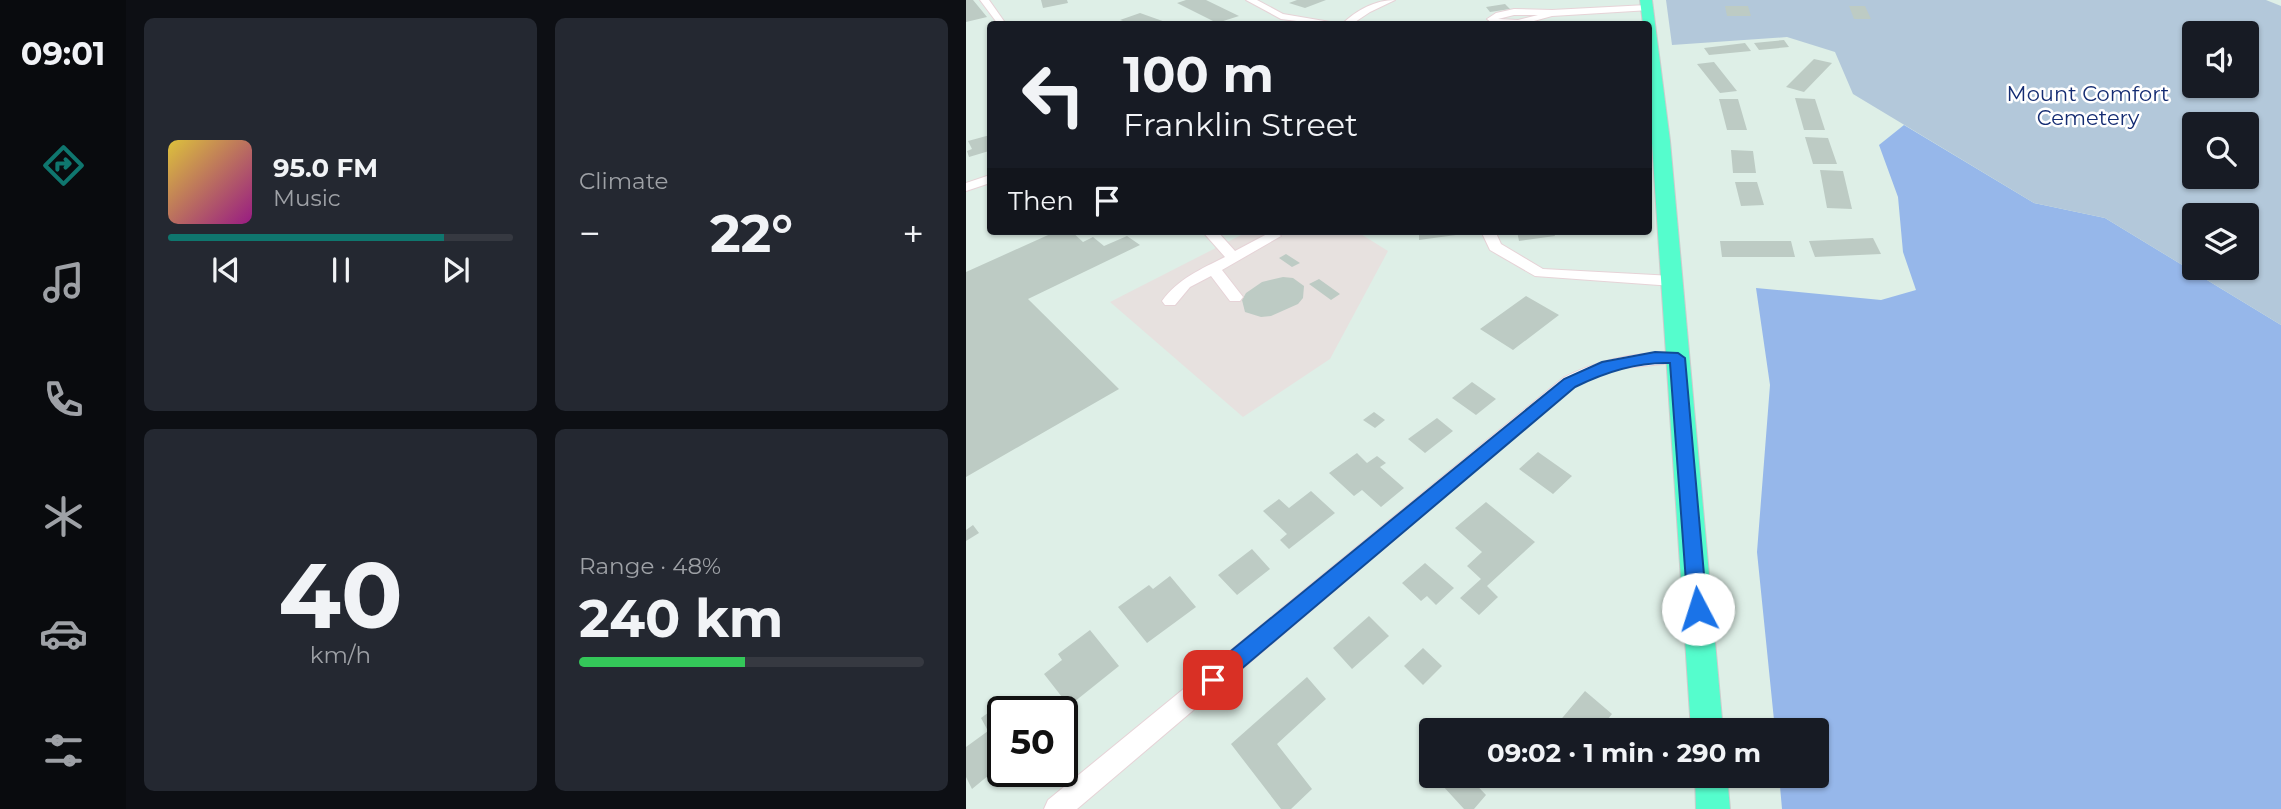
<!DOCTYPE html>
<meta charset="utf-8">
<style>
body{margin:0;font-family:Montserrat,sans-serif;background:#242831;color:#f1f3f6;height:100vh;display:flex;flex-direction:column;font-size:26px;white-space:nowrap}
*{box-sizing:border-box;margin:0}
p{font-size:23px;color:#9ea1a6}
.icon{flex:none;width:38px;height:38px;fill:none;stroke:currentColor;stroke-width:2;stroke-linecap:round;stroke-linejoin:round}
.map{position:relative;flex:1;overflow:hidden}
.drawer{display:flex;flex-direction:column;gap:18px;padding:18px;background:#0d0f14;width:840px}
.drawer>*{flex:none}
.top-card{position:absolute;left:21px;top:21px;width:665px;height:214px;border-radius:7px;box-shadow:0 2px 5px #0004;background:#171b24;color:#f1f3f6;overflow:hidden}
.fabs{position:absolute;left:1216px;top:21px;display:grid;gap:14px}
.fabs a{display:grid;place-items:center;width:77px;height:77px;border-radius:7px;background:#171b24;box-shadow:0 2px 5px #0004;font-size:35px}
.speed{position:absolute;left:21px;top:696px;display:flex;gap:14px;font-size:35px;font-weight:700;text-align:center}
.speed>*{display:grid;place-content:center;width:91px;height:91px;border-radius:50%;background:#171b24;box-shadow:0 2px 5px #0004;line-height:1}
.speed .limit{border:4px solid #111;border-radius:10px;background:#fff;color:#111}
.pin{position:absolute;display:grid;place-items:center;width:60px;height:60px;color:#fff;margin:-30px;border-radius:14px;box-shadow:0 4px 10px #0006}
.me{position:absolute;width:77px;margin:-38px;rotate:355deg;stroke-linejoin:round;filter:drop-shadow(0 0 5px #0008)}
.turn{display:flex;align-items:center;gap:24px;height:147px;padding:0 21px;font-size:32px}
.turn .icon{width:91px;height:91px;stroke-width:2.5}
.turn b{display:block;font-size:49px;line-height:60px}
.then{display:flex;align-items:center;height:66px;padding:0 21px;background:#0003;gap:14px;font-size:26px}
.big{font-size:52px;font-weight:700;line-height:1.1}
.drawer .card{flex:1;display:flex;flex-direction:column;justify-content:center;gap:10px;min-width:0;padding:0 24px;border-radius:10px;background:#242831}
.drawer .dial{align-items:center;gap:0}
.dial b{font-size:91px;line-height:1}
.song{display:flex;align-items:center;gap:21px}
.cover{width:84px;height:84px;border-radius:10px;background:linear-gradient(135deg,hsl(50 70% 55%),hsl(310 70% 35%))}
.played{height:7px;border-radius:4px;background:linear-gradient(90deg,#0f766e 80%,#363941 80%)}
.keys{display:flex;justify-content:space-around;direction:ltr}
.heat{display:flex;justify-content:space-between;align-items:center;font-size:38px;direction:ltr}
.charge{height:10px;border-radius:5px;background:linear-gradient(90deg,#34c759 48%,#363941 0)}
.drawer .tiles{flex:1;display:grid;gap:18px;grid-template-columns:repeat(2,1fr)}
.trip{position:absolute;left:453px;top:718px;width:410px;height:70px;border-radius:7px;background:#171b24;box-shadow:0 2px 5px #0004;font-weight:700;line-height:70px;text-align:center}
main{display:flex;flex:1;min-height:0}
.tab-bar{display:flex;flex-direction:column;width:126px;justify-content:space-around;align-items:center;background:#090b0e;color:#9ea1a6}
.tab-bar .icon{width:49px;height:49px}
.tab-bar .active{color:#0f766e}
.tab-bar b{font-size:32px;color:#f1f3f6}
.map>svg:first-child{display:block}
.industrial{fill:#e7e1df}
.green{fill:#96b7ea}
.cemetery{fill:#b3c8da;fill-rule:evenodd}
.building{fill:#bdcbc4}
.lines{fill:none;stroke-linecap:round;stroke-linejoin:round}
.minor-casing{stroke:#e6d3d7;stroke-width:2}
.major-casing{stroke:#ccc;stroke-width:2}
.minor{fill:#fff;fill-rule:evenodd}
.major{fill:#55fdcd;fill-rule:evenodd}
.route{fill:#1a73e8;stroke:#114b97;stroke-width:2}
.labels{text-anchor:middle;stroke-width:5;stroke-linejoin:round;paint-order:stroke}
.far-park-label{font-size:21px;fill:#142c72;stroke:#fff}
</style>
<main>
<nav class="tab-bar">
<b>09:01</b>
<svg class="icon active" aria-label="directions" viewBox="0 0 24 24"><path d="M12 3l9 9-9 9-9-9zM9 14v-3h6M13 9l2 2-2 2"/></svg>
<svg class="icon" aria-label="music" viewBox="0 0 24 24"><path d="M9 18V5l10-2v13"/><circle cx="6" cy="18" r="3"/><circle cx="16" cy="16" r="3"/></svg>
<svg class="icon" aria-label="phone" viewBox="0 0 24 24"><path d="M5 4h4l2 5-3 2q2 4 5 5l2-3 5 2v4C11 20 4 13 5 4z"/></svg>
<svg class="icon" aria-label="climate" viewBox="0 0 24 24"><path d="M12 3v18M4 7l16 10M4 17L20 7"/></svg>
<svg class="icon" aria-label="car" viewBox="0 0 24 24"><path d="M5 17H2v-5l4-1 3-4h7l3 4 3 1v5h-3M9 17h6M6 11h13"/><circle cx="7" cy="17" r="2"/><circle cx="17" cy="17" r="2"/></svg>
<svg class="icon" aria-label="filters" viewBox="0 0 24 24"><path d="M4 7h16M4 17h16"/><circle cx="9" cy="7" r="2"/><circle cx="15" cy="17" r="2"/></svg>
</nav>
<section class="drawer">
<div class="tiles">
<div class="card">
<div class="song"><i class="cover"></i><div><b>95.0 FM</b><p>Music</p></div></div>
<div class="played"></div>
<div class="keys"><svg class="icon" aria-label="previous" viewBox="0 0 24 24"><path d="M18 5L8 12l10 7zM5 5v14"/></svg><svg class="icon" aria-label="pause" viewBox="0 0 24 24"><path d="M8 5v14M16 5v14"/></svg><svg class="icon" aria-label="next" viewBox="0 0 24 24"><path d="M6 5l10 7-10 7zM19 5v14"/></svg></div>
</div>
<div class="card"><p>Climate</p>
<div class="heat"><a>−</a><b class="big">22°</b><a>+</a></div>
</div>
<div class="card dial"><b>40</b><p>km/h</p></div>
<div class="card"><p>Range · 48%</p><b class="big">240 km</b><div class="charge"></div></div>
</div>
</section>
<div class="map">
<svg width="1315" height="809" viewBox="0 0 1315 809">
<rect width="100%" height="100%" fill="#deefe7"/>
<!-- industrial -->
<path class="industrial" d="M283,231h107l32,20 -58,108 -87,58 -133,-115z"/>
<!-- green -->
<path class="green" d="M938,125l130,78 71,15 176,107v484h-499l-3,-34h37v-45h-41l-18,-178 13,-167 -14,-97 125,12 35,-10 -13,-38 -5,-55 -19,-52z"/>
<!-- cemetery -->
<path class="cemetery" d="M700,0h600l15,6v319l-176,-107 -71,-15 -181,-109 -18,-42 -48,-15 -115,8zM1228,33h53v53h-53zM1228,124h53v53h-53zM1228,215h53v53h-53z"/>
<!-- building -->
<path class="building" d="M0,0h7l14,17 -21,5z
M75,0h26l1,3 -25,5z
M220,0h20l33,16 -22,7 -40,-20z
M331,0h29l-21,8 -16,-5z
M539,4l5,5 -20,3 -4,-5z
M759,6h23l3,10h-24z
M883,6h16l6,13h-17z
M174,13l31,11h-39l-12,-4z
M818,40l5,7 -30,3 -5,-7z
M779,43l6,8 -42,4 -5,-7z
M848,59l18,4 -28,29 -18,-5z
M748,62l23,29 -17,2 -23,-29z
M829,98l20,1 10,31h-21z
M753,99h19l9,31h-20z
M24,135l-1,16 -20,6 -2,-6 5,-2 -4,-8z
M839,137l23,1 9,26h-24z
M765,150l22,1 3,22h-23z
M854,170l23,1 9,38 -25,-1z
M769,182h22l7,23 -23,1z
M91,231h14l12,11 10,-5 11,9 23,-10 13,9 -112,54 91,90 -153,88v-205z
M453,231h37v4l-37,5z
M551,231h36l2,5 -36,5z
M907,238l8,16 -66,3 -6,-16z
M754,241h71l4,16h-73z
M320,254l14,9 -8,4 -13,-9z
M317,277l10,1 11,8 -1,12 -5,6 -27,12 -10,1 -16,-5 -3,-12 4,-7 16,-11z
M353,279l21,15 -9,6 -22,-16z
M560,296l33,19 -46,35 -33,-21z
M506,382l24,17 -20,16 -24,-17z
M408,412l11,8 -10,8 -12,-8z
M471,418l16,13 -28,22 -17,-14z
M572,452l34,24 -19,18 -34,-25z
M391,453l10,10 10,-7 9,7 -6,4 24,21 -23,19 -19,-17 -8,6 -25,-23z
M345,491l24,22 -46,36 -9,-9 7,-6 -24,-23 16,-12 10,9z
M520,502l49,40 -48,44 11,11 -19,18 -19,-17 21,-19 -14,-13 15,-14 -27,-24z
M7,525l6,8 -13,8v-11z
M286,549l18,20 -33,26 -19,-20z
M459,563l29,25 -18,17 -9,-9 -6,5 -19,-18z
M204,576l26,31 -49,36 -29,-36 31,-22 4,4z
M403,616l20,20 -37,33 -19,-21z
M124,630l29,36 -50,40 -25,-32 18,-14 -4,-6z
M457,648l19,18 -19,19 -19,-19z
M341,677l19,22 -49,45 35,45 -21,20h-10l-50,-65z
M619,691l27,23 -13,16h-47z
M38,701l7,11h-8v41l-12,10 4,7 -23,19 -6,-12v-30l22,-16 -7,-13z
M484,775h17l19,20 -12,14h-10l-22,-24z"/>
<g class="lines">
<!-- minor casing -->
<g class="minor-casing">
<path id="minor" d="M14,0h9l17,24h-8z
M280,0h11l26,14 59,10c15,-14 33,-24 53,-24l-25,12 -18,12h-31l-40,-5z
M681,5l3,1v4l-98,6 -29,8h-30l-6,-5 9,-6 18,-4 38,1zM548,15h24l-20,5 -20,-1z
M24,175v8l-24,8v-8z
M236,231h15l18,20 34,-18 5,-1 7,4 -59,34 21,27 -3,4h-10l-19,-25 -21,11 -15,18h-10l-3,-4c16,-22 39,-32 63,-44z
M515,231h14l6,13 42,25 130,7 7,5 -7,5 -138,-10 -45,-26z
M712,352l8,6 -2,4 -62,6 -22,6 -25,12 -498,423h-33l4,-9 515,-422c36,-19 74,-26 115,-26z"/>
</g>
<!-- major casing -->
<g class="major-casing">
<path id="major" d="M674,0h12l18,141 53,589h-32l-43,-647v-59h-5z
M729,775h32l3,34h-34z"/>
</g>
<!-- minor -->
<use href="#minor" class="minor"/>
<!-- major -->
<use href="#major" class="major"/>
</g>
<!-- route -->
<path class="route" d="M689,352l23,1 7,5 22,251 -2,7 -7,3 -8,-3 -2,-7 -18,-246c-34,-1 -65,9 -95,24l-355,300 -7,3 -8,-3 -3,-7 3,-8 359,-293 38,-17z"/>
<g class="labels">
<!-- far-park labels -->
<g class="far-park-label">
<text x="1122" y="101">Mount Comfort<tspan x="1122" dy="24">Cemetery</tspan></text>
</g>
</g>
</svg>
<div class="fabs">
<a><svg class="icon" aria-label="sound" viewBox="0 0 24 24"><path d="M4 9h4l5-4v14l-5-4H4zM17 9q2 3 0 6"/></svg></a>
<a><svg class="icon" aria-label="search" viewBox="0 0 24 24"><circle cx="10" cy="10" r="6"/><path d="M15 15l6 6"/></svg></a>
<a><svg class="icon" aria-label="layers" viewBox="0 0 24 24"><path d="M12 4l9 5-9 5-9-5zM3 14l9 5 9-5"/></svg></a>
</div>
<div class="speed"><div class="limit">50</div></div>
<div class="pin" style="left:247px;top:680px;background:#d93025"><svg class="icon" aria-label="arrive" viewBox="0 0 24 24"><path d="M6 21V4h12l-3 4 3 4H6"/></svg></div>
<svg class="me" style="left:732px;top:609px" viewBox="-20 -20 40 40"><circle r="19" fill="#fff"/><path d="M0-13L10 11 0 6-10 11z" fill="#1a73e8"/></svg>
<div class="trip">09:02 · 1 min · 290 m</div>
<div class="top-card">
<div class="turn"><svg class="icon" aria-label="left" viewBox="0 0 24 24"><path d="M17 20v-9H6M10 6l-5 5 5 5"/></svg><div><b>100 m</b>Franklin Street</div></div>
<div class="then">Then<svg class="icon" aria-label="arrive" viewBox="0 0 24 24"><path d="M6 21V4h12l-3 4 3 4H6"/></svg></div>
</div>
</div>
</main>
